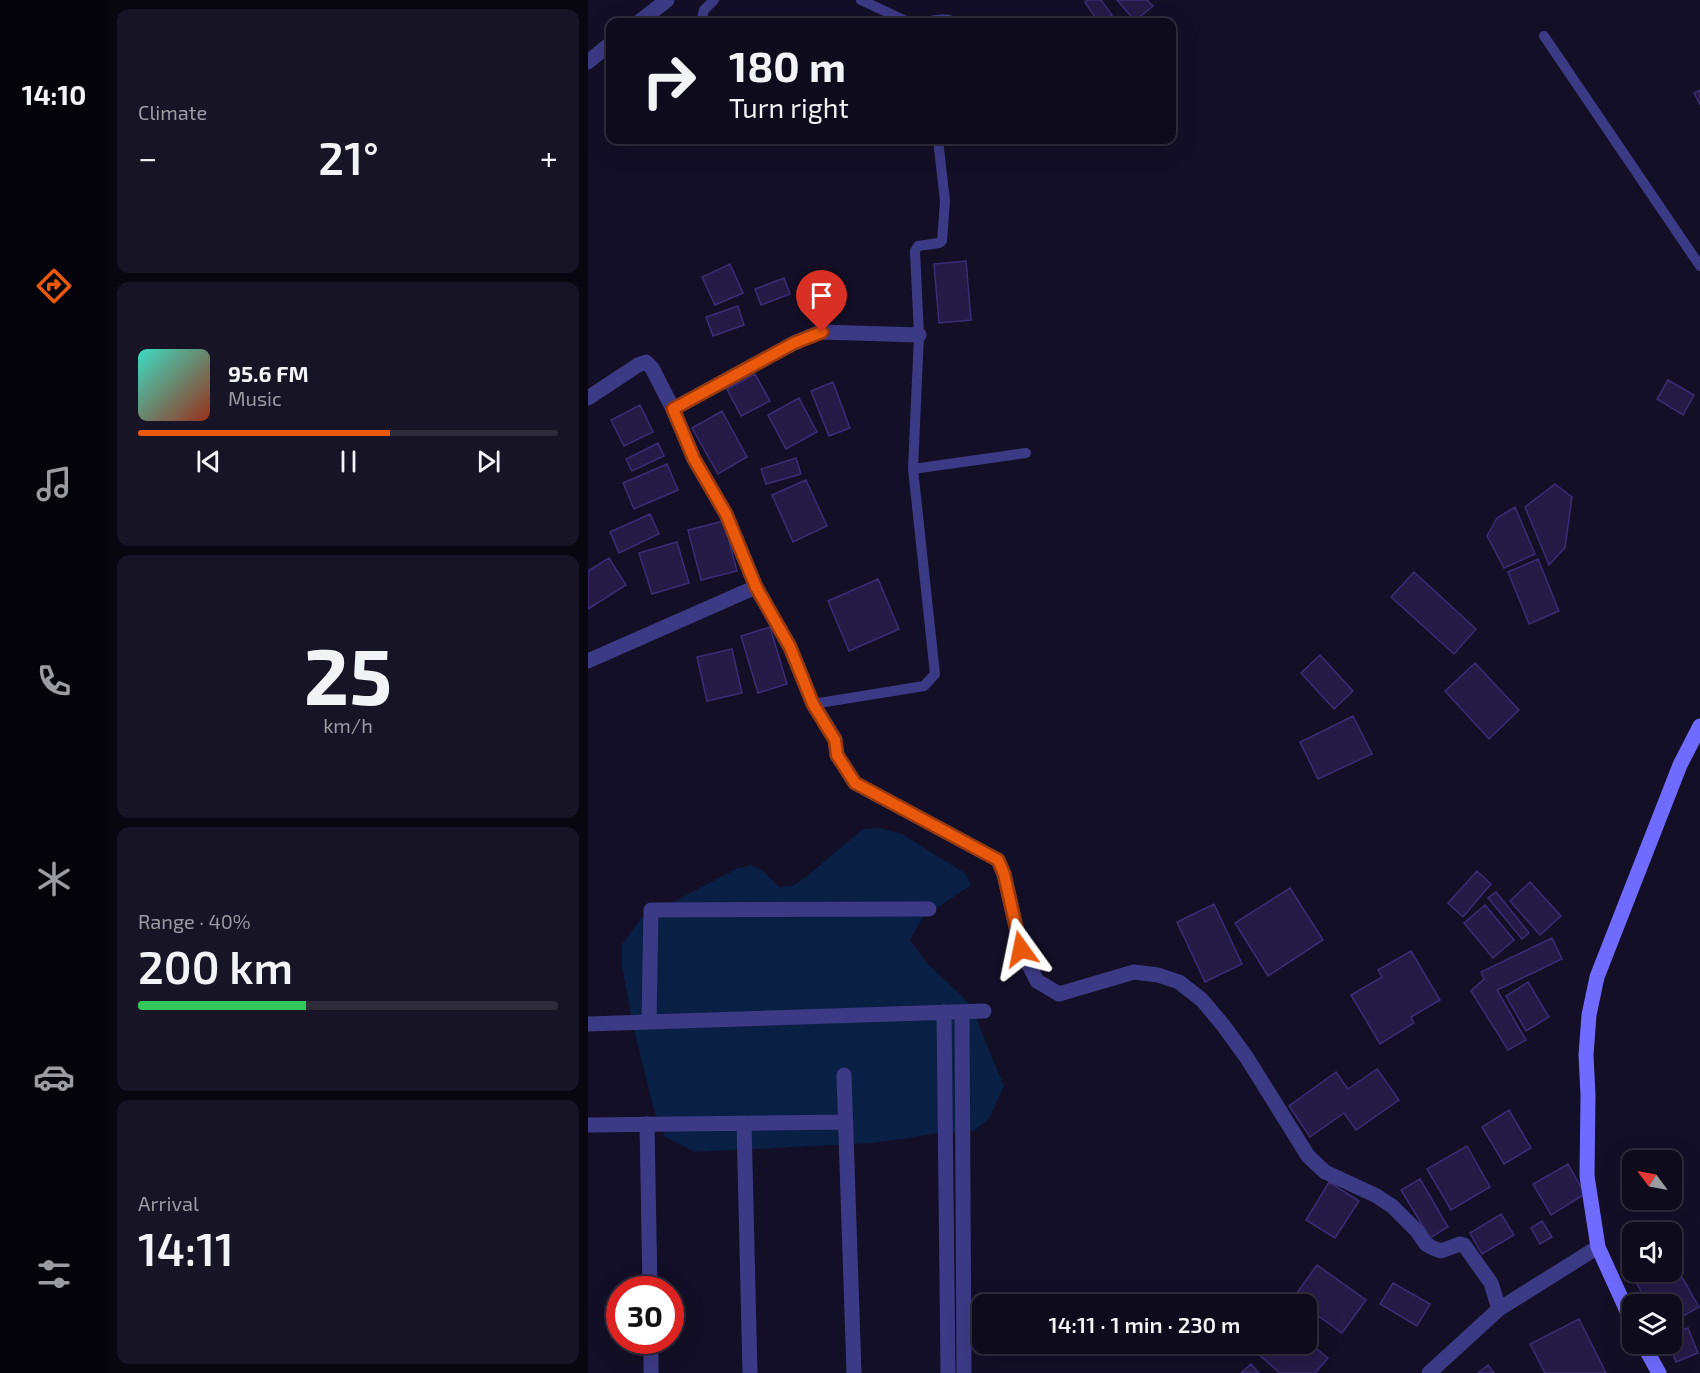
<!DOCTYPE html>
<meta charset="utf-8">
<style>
body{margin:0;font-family:"Exo 2",sans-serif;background:#171425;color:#f1f3f6;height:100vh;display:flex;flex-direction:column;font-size:22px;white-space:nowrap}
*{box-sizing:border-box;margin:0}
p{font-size:20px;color:#9b9ba3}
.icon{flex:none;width:33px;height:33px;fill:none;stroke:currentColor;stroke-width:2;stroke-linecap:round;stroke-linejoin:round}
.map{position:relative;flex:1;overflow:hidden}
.side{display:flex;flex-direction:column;gap:9px;padding:9px;background:#08060f;width:480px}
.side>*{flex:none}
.guide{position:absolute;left:18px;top:18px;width:570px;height:126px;border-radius:12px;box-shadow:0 6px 24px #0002,0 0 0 2px #2e2b3b;background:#0e0b1c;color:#f1f3f6;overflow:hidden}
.needle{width:39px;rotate:302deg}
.controls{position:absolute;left:1034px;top:1150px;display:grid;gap:12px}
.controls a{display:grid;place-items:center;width:60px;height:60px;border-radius:12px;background:#0e0b1c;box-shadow:0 6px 24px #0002,0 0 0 2px #2e2b3b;font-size:30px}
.speed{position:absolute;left:18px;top:1276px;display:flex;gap:12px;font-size:30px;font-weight:700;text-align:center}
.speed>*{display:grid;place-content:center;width:78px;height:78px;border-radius:50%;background:#0e0b1c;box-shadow:0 6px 24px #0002,0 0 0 2px #2e2b3b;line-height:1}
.speed .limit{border:9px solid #d22;background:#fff;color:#111}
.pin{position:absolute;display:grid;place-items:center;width:51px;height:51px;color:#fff;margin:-62px -26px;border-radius:50% 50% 50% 0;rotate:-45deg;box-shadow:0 0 6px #0007}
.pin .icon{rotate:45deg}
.me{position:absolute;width:66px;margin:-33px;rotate:348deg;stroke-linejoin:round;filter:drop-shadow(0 0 4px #0008)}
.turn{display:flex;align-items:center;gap:21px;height:126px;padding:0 24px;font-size:27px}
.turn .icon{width:78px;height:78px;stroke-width:2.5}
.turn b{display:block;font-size:42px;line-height:51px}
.big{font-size:45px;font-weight:600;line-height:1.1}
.side .widget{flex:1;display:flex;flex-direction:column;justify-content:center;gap:9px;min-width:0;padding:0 21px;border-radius:12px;background:#171425}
.side .dial{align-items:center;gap:0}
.dial b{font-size:78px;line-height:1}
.song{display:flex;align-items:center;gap:18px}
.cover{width:72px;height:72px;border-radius:9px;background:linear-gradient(135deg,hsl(170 70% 55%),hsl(10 70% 35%))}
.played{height:6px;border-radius:3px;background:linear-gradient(90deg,#ea580c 60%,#2e2b3b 60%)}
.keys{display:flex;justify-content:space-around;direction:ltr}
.heat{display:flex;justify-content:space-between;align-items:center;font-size:33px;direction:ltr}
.charge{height:9px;border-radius:4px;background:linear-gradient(90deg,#34c759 40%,#2e2b3b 0)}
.trip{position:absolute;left:384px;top:1294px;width:345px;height:60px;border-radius:12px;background:#0e0b1c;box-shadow:0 6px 24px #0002,0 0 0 2px #2e2b3b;font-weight:600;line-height:60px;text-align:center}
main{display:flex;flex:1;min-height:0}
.menu{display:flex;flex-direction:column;width:108px;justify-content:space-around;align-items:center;background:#06040b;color:#9b9ba3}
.menu .icon{width:42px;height:42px}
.menu .active{color:#ea580c}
.menu b{font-size:27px;color:#f1f3f6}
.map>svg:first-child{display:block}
.water{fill:#0a1f44}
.building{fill:#241b47;stroke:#3b2d73;stroke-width:1.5}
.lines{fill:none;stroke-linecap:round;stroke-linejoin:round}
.lane{stroke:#3d3a85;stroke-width:10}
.street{stroke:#3d3a85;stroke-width:15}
.secondary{stroke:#6f6bff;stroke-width:15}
.route-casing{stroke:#983908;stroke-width:15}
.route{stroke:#ea580c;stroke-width:10}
</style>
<main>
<nav class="menu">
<b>14:10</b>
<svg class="icon active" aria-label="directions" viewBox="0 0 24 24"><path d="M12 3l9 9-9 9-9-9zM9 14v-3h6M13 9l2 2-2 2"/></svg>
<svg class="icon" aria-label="music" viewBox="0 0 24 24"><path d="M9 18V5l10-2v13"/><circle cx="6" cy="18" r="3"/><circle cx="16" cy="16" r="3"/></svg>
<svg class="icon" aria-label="phone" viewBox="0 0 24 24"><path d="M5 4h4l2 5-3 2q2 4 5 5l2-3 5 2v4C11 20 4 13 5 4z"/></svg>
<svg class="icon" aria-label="climate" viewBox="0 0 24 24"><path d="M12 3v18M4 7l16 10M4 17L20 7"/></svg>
<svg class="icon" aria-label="car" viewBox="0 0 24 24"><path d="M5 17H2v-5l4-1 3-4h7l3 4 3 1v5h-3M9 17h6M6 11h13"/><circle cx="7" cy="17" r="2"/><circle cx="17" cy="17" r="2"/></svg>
<svg class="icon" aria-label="filters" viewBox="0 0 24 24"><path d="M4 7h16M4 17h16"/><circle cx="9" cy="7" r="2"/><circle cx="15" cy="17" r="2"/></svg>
</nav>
<section class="side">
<div class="widget"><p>Climate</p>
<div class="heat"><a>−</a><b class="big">21°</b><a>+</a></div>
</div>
<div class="widget">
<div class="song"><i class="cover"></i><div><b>95.6 FM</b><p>Music</p></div></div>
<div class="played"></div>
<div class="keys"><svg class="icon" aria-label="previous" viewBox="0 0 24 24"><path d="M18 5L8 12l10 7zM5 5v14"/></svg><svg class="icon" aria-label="pause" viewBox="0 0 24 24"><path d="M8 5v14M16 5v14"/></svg><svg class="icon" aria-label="next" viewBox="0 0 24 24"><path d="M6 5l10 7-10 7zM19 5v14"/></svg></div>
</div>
<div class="widget dial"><b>25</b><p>km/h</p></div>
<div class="widget"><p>Range · 40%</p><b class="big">200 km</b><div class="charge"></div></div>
<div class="widget"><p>Arrival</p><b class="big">14:11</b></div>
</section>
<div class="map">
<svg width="1112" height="1373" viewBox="0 0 1112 1373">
<rect width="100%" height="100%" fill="#130f26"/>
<!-- water -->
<path class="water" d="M292,828l22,6 64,40 5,11 -49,33 -12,22 17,23 43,41 34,82 -15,33 -15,12 -40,3 -62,9 -178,9 -29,-15 -11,-27 -21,-84 -11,-60v-22l19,-25 95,-50 15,-4 12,6 16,16 14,-1 14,-10 56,-47z"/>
<!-- building -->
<path class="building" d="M500,0h13l11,15 -11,7h-3l-13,-20z
M529,0h30l6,6 -18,15z
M1112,90v15l-6,-12z
M378,261l5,59 -32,3 -5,-59z
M142,264l13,29 -28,12 -13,-28z
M196,278l6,16 -29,11 -6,-16z
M150,306l6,19 -31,11 -7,-19z
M167,374l15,27 -29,15 -14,-27z
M1080,380l26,15 -11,20 -26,-16z
M245,382l17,46 -21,8 -18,-45z
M211,398l18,34 -31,17 -18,-34z
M52,405l13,27 -29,14 -13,-26z
M134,411l25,46 -29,17 -26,-46z
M70,443l6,13 -32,15 -6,-12z
M208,458l5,16 -35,10 -5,-15z
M79,464l11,26 -44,19 -11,-26z
M218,480l21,46 -34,16 -21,-47z
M967,484l17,13 -7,51 -16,17 -24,-58z
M927,507l20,47 -31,14 -17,-32 10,-18z
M62,514l9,20 -40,19 -9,-21z
M136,521l13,50 -36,9 -13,-50z
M89,542l12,41 -37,11 -13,-41z
M21,558l17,27 -38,24v-38z
M950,559l21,52 -30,13 -21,-52z
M826,572l62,57 -22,25 -63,-57z
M290,579l21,50 -50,22 -21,-50z
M182,627l17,57 -29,9 -17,-57z
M144,649l10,44 -35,8 -10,-44z
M732,655l33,36 -19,18 -33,-36z
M887,663l44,47 -30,29 -44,-48z
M765,716l19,38 -54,25 -18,-37z
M889,871l14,13 -28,33 -15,-14z
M942,882l31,34 -21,19 -30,-34z
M702,888l33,52 -55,36 -33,-53z
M908,892l33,41 -7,6 -34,-41z
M626,904l28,60 -37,18 -28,-60z
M897,905l29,35 -21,18 -29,-35z
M964,938l10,21 -65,31 29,50 -18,10 -37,-59 13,-12 -3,-7z
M823,951l29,49 -29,17 3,6 -34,21 -29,-49 31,-18 -4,-7z
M940,982l21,35 -23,14 -20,-35z
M789,1069l22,31 -43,30 -12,-17 -34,24 -21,-31 47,-34 12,17z
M921,1110l22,38 -27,16 -22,-37z
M879,1146l23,41 -39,23 -24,-41z
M980,1164l17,30 -34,21 -18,-31z
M832,1179l28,48 -18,11 -29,-48z
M741,1182l30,19 -24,37 -29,-18z
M913,1214l13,21 -32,19 -12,-21z
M954,1221l10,16 -12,7 -9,-16z
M1083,1258l28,49 -28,16v-18h-22l-17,-30 6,-3h33z
M729,1265l49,35 -24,33 -36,-26v-2l-12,-8z
M805,1283l37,21 -13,22 -37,-22z
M991,1319l27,54h-61l-15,-29z
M1100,1328l10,25 -22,9 -7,-18h2v-10z
M718,1340l22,18 -13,15h-35l-33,-29h59z
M663,1364l8,9h-18z
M900,1365l6,8h-16z"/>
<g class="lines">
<!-- lane -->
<path class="lane" d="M273,0l47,22
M113,22l3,-12 10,-10
M338,22c11,-3 19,-4 30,0
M956,36l156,230
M325,469l113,-16
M225,704l111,-18 11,-12 -22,-205 6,-134 -4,-84 3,-5 21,-3 3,-2 3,-40 -7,-61"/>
<!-- street -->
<path class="street" d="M51,22l28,-22
M0,62l22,-18
M0,398l50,-33 8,-3 6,6 21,41 21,50 32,55 30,73 34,60 23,57 22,35 2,16 18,28 143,77 6,14 17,75 16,32 22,13 75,-22 24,3 21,7 23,18 21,25 24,33 61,98 17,16 50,23 17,11 25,25 9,13 7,4 8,3 19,-7 4,1 27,38 8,26
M85,409l121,-66 27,-11 98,3
M0,661l168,-74
M356,1012l4,361
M374,1012l2,361
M61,1022l2,-112 278,-1
M0,1024l396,-13
M256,1075l10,298
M156,1123l6,250
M59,1124l3,166
M0,1125l258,-3
M63,1341v32
M841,1373l70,-64 99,-62"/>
<!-- secondary -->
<path class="secondary" d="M1044,1322l-34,-75 -11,-71 1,-81 -2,-40 3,-40 8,-38 83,-212 20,-39
M1055,1344l16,29"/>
</g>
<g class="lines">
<!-- route casing -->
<g class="route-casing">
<path id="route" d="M234,332l-28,11 -121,66 21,50 32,55 30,73 34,60 23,57 22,36 2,15 18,28 143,77 6,14 17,75"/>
</g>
<!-- route -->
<use href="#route" class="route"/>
</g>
</svg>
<div class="controls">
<a><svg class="needle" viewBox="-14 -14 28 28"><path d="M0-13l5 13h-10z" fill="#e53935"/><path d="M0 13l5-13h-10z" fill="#9b9ba3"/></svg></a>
<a><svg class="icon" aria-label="sound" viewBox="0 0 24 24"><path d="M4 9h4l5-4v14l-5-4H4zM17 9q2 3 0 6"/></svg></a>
<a><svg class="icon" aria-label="layers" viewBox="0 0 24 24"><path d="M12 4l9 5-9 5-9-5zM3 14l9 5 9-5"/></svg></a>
</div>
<div class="speed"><div class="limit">30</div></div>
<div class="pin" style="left:234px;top:332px;background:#d93025"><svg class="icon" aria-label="arrive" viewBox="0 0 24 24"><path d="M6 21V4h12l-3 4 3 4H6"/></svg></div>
<svg class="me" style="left:433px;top:949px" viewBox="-20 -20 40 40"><path d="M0-17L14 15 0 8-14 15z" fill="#ea580c" stroke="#fff" stroke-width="4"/></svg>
<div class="trip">14:11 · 1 min · 230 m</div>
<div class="guide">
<div class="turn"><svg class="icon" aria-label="right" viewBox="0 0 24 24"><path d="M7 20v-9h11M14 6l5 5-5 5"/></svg><div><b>180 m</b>Turn right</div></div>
</div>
</div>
</main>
